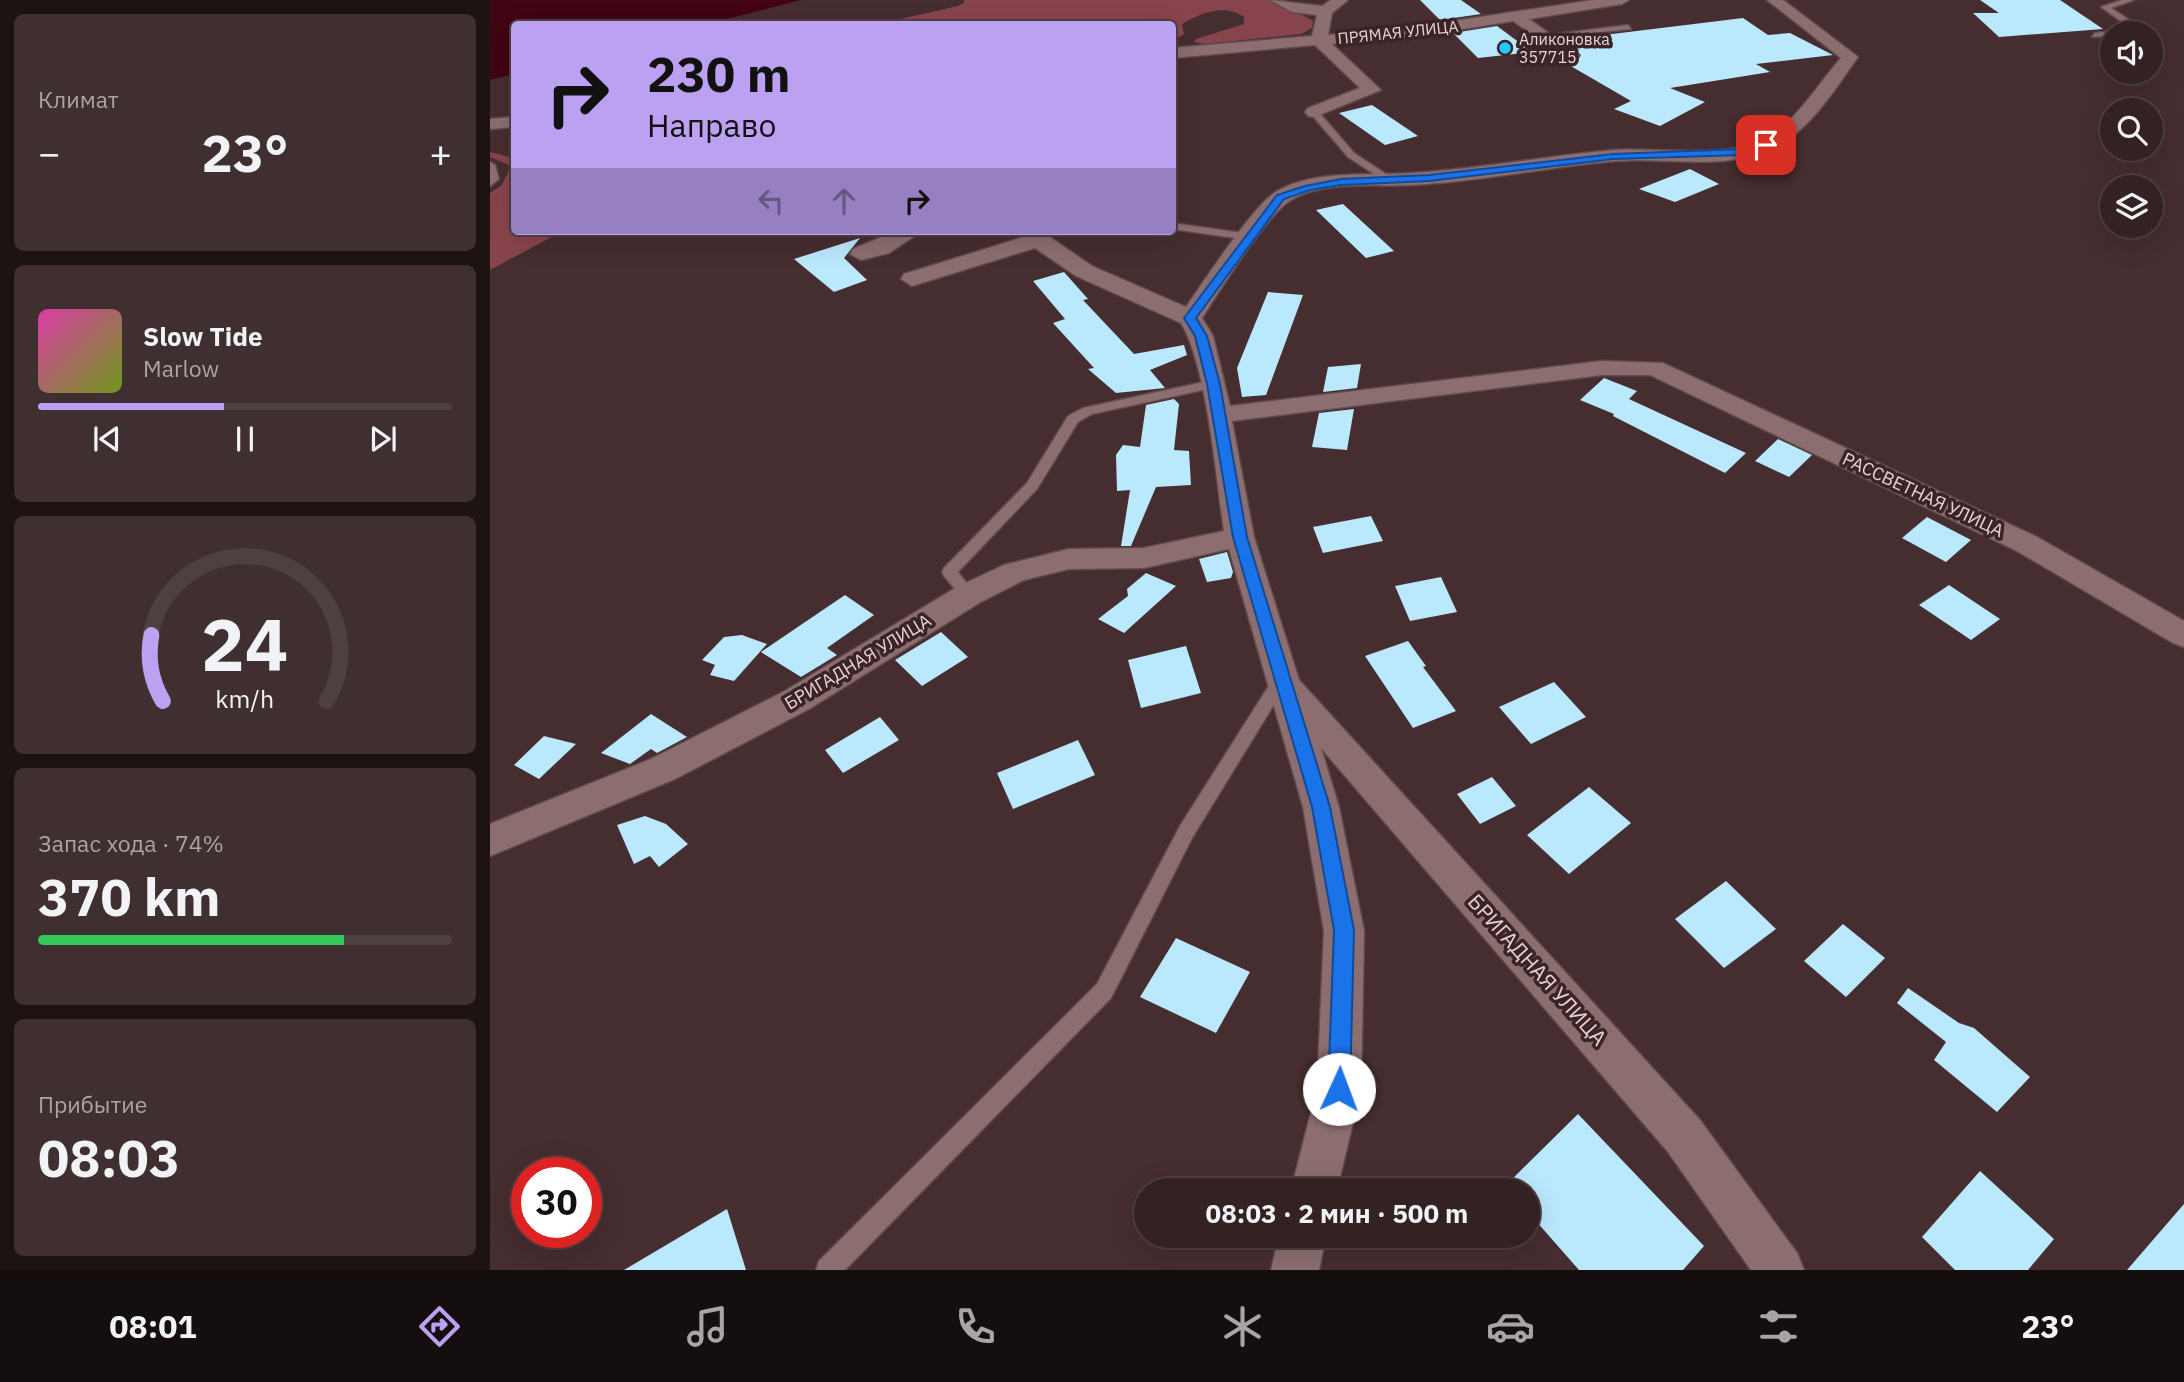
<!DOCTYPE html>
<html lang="ru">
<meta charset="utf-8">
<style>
body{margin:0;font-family:"IBM Plex Sans",sans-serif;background:#3f2f30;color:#f1f3f6;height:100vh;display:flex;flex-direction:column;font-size:26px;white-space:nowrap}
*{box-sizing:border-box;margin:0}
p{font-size:23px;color:#a9a4a6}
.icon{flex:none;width:38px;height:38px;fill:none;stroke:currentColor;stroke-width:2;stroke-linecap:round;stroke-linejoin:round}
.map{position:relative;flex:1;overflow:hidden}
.sheet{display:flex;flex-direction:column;gap:14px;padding:14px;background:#1d1313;width:490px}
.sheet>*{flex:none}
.top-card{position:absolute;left:21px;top:21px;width:665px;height:214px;border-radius:7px;box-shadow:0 7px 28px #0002,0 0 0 2px #4e3f41;background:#bca0f2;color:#111;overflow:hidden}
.controls{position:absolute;left:1610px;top:21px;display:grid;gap:14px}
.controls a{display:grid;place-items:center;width:63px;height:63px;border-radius:50%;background:#342223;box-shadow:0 7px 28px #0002,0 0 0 2px #4e3f41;font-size:35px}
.speed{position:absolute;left:21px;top:1157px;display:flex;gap:14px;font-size:35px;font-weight:700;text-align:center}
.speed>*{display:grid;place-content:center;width:91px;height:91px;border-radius:50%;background:#342223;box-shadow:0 7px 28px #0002,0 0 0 2px #4e3f41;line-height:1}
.speed .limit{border:10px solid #d22;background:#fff;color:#111}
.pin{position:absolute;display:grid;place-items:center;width:60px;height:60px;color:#fff;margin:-30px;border-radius:14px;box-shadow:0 4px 10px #0006}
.me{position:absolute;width:77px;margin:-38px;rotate:2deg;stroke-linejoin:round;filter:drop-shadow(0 0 5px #0008)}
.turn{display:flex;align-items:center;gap:24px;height:147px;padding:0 21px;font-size:32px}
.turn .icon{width:91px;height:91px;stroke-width:2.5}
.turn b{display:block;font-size:49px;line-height:60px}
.lanes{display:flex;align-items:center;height:66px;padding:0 21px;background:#0003;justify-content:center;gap:35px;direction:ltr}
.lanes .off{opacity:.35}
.big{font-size:52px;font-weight:700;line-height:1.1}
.sheet .widget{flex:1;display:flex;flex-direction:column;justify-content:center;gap:10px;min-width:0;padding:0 24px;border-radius:10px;background:#3f2f30}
.sheet .dial{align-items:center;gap:0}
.dial svg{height:182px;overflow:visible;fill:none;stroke:#4e3f41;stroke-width:7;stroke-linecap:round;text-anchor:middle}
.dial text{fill:#f1f3f6;stroke:none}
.song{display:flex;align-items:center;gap:21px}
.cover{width:84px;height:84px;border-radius:10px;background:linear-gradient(135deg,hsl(320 70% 55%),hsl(80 70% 35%))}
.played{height:7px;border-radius:4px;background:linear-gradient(90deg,#bca0f2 45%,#4e3f41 45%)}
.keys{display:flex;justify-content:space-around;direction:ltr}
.heat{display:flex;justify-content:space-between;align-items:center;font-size:38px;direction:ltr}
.charge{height:10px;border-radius:5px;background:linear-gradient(90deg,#34c759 74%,#4e3f41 0)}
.trip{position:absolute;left:644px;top:1178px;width:406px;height:70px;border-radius:35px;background:#342223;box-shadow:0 7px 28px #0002,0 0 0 2px #4e3f41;font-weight:700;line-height:70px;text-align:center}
.tab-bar{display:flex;height:112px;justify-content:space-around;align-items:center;background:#150e0e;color:#a9a4a6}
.tab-bar .icon{width:49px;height:49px}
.tab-bar .current{color:#bca0f2}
.tab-bar b{font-size:32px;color:#f1f3f6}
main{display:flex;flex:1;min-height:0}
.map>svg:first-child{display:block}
.forest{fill:#88444c}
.water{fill:#420312}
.building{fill:#bae8fd}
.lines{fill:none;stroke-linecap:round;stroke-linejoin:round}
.lane-casing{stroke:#604a4c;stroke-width:3}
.street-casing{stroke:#604a4c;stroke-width:3}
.lane{fill:#8c6e70;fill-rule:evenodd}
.street{fill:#8c6e70;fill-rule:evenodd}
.route{fill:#1a73e8;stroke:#114b97;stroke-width:2}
.poi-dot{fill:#22c9fd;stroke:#3c2325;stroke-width:2.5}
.labels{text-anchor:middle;stroke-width:7;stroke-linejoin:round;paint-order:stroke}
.far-street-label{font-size:16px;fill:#e5d4d5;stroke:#3c2325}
.far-poi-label{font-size:16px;fill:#e5d4d5;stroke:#3c2325;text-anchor:start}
.street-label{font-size:18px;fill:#e5d4d5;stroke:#3c2325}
.near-street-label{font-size:21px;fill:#e5d4d5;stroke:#3c2325}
</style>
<main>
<section class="sheet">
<div class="widget"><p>Климат</p>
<div class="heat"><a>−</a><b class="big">23°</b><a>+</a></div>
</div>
<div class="widget">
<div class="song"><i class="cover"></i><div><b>Slow Tide</b><p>Marlow</p></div></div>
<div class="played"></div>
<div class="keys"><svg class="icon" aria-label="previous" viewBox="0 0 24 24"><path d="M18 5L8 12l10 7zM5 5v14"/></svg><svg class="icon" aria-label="pause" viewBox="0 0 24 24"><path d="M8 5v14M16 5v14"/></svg><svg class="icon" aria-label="next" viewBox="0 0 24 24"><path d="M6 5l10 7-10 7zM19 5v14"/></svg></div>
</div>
<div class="widget dial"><svg viewBox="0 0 100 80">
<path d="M14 69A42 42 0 1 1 86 69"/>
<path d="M14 69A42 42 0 0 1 9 40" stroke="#bca0f2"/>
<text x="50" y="56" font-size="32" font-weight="700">24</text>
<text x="50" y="72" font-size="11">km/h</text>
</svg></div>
<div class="widget"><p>Запас хода · 74%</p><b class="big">370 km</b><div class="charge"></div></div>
<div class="widget"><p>Прибытие</p><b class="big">08:03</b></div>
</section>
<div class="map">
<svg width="1694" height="1270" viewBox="0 0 1694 1270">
<rect width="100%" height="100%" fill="#462d2f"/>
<!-- forest -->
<path class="forest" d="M474,0h323l1,7 25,14 -1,7 -11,6 -97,10 -10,-2 2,-3 48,-15v-7c-19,-14 -44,-4 -62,7l2,10 -11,6 -1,-16h-294l80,-18 6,-3z
M0,152l24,6v73l43,3 -67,36v-77l12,-8 9,-19 -21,-9z"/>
<!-- water -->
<path class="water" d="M0,0h311l-93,24h-194v50l-24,6z"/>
<!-- building -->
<path class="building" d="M930,0h41l20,14 -41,6z
M1490,0h80l43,29 -104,8 -26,-24h26z
M1253,18l25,17 22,-2 43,22 -77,9 14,8 -100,16 35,14 -45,24 -46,-17 17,-8 -100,-58 8,-1 33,21 9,-8 -18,-15z
M1007,26l35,26 -54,6 -25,-25z
M882,105l46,31 -33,9 -46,-32z
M1200,169l29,15 -44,18 -36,-13z
M853,204l51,47 -28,7 -50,-48z
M370,238l-16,20 23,22 -33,12 -40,-33z
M574,272l24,27 -5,1 51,54 50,-9 3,10 -37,15 15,18 -49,5 -28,-24 6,-1 -41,-45 12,-4 -32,-38z
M778,292l35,3 -37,100 -24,2 -5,-29z
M871,364l-4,24 -34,4 5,-25z
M1114,378l33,13 -8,8 117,54 -21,20 -112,-57 1,-2 -34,-14z
M684,399l5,5 -5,46 15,1 2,34 -35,2 -25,59h-10l9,-56 -13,1 -1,-36 7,-10 17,2 6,-42z
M864,409l-7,41 -35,-3 7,-34z
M1288,439l34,16 -23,22 -34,-16z
M881,516l12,25 -60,12 -10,-26z
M1437,517l44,23 -25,22 -44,-24z
M737,552l6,20 -2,6 -24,4 -8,-23z
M656,573l30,13 -52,47 -26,-14 30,-23 -1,-7z
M951,577l16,35 -47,9 -15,-35z
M1459,585l51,34 -29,21 -52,-35z
M355,595l29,20 -47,33 10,7 -36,22 -40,-25z
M451,632l27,25 -46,29 -27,-26z
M252,635l25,9 -33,37 -24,-6 5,-10 -13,-5 22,-23z
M918,641l18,25 -3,1 33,44 -43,17 -48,-72z
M696,646l15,47 -60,15 -13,-48z
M1064,682l32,35 -55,27 -32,-37z
M161,714l36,23 -30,16 -6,-4 -21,15 -29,-11z
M390,717l19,23 -56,33 -18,-23z
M54,736l32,8 -37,35 -25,-14z
M588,740l17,35 -82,34 -16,-36z
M1002,777l24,29 -36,18 -23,-30z
M1099,787l42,36 -62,51 -42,-39z
M155,816l21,8 22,20 -29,23 -9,-11 -16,8 -17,-39z
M1236,881l50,48 -52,39 -49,-49z
M1353,924l42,34 -39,39 -42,-36z
M686,938l74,34 -34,61 -76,-36z
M1418,988l51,35 15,5 56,49 -33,35 -63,-52 12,-18 -49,-39z
M1088,1114l126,132 -21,24h-104l-51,-58v-22h-27z
M1490,1171l74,68 -26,31h-73l-33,-33z
M1694,1204v66h-57z
M237,1209l19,61h-122z"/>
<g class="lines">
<!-- lane casing -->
<g class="lane-casing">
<path id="lane" d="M1632,0h12l-23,8 32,21v4l-51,4 3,-4 37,-4 -31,-22z
M1138,25l3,4 -87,9 -4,-2z
M821,110h6l37,43 38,25v4h-6l-38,-25 -37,-43z
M0,162l5,3 4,14 -9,7z
M682,223l78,11 5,3 -5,3 -78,-11z
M723,380l4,1v6l-125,27 -14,8 -41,67 -79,83 18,23 -3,4h-10l-19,-23 -2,-4 2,-4 83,-85 41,-67 15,-8z
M791,674l6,2 2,4 -97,158 -81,160 -266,272h-29l3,-9 278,-277 83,-158 95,-150z"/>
</g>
<!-- street casing -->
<g class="street-casing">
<path id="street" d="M780,0l52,6 9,-6h17l-16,13 -4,22 86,-8 179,-27h36l-7,4 -93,15 48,34 2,3 -8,5 -58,-40 -99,16 -82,7 49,46 -67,27 -6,-1 -3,-4 3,-4 52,-20 -45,-43 -143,13v-10l140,-12 5,-21 -25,-3z
M1277,0h16l75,57c-22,31 -50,76 -86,92 -48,22 -106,8 -157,12 -68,6 -136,21 -205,24 -37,2 -86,-5 -119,15 -24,14 -72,92 -89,118l11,18 17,70 372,-45 61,2 374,174 147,84v26l-11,-4 -156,-92 -367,-176h-48l-370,46 22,116 45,143 401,440 97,133 7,17h-53l-83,-118 -347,-404 18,59 25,124 -3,158 -24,101h-46l26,-101 7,-158 -21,-124 -74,-258 -85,19 -75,1 -45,11 -45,23 -170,106 -134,70 -185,77v-32l161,-65 134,-68 172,-104 47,-22 65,-16 75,-1 80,-17c-8,-54 -17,-165 -43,-208l-105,-47 -41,-28 -123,38 -11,-7 3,-5 120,-37 -5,-6h22l51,35 94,41c17,-24 68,-103 91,-116 40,-22 92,-15 136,-18 67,-4 133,-17 200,-23 44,-3 107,9 147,-9 35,-16 56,-55 81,-83z
M24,117v10l-24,2v-10z
M406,231h26l-33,22 -28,7 -11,-6 3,-5z
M789,1236h47l-7,34h-48z"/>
</g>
<!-- lane -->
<use href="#lane" class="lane"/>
<!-- street -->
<use href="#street" class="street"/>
</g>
<!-- route -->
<path class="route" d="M1276,142l4,5 -28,8 -129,4 -184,22 -88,4 -31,5 -26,9 -88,119 11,18 13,48 27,153 83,270 24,123 -4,159 -3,8 -8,3 -8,-3 -3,-8 6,-159 -22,-123 -79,-270 -26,-153 -12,-48 -11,-18 93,-123 28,-9 36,-7 88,-4 184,-21 129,-5z"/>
<!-- markers -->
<circle class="poi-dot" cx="1015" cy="48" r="7"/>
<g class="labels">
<!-- far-street labels -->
<g class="far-street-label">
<text transform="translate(908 32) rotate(-6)" y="6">ПРЯМАЯ УЛИЦА</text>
</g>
<!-- far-poi labels -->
<g class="far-poi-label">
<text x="1029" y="45">Аликоновка<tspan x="1029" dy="18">357715</tspan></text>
</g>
<!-- street labels -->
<g class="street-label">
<text transform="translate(1433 495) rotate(25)" y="6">РАССВЕТНАЯ УЛИЦА</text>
<text transform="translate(368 662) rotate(-31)" y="6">БРИГАДНАЯ УЛИЦА</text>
</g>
<!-- near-street labels -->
<g class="near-street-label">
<text transform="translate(1047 970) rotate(48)" y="7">БРИГАДНАЯ УЛИЦА</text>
</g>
</g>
</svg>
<div class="controls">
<a><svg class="icon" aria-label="sound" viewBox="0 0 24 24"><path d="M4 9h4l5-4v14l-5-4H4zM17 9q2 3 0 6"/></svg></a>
<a><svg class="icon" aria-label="search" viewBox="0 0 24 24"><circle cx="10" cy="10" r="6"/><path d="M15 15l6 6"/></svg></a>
<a><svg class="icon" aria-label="layers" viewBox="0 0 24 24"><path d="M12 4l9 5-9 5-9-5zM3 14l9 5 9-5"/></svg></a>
</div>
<div class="speed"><div class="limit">30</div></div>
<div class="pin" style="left:1276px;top:145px;background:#d93025"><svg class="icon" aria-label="arrive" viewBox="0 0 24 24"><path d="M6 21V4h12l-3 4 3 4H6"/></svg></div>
<svg class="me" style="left:849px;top:1089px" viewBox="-20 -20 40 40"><circle r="19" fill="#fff"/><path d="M0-13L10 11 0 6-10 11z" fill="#1a73e8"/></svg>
<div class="trip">08:03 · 2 мин · 500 m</div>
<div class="top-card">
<div class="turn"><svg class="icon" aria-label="right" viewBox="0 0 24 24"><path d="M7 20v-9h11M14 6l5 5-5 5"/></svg><div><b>230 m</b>Направо</div></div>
<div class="lanes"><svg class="icon off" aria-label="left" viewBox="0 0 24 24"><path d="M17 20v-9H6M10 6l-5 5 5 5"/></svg><svg class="icon off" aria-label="ahead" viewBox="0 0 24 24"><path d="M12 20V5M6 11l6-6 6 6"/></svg><svg class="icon" aria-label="right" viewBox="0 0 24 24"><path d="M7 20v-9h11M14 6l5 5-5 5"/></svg></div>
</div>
</div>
</main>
<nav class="tab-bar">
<b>08:01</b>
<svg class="icon current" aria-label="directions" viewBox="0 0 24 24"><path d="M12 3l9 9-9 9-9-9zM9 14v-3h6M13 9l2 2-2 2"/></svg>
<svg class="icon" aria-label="music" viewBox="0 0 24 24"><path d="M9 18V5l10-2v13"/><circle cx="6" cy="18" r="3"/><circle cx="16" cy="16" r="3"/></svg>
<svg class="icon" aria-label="phone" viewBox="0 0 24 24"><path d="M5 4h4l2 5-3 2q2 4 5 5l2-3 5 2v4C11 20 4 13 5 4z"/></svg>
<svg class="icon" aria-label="climate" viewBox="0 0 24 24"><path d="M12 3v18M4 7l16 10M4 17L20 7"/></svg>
<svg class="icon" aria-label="car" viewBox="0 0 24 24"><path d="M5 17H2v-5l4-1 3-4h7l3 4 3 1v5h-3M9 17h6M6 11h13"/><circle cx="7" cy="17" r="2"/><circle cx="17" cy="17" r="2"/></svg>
<svg class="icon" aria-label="filters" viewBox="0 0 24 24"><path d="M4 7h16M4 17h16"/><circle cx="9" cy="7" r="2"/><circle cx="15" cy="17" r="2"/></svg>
<b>23°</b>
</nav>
